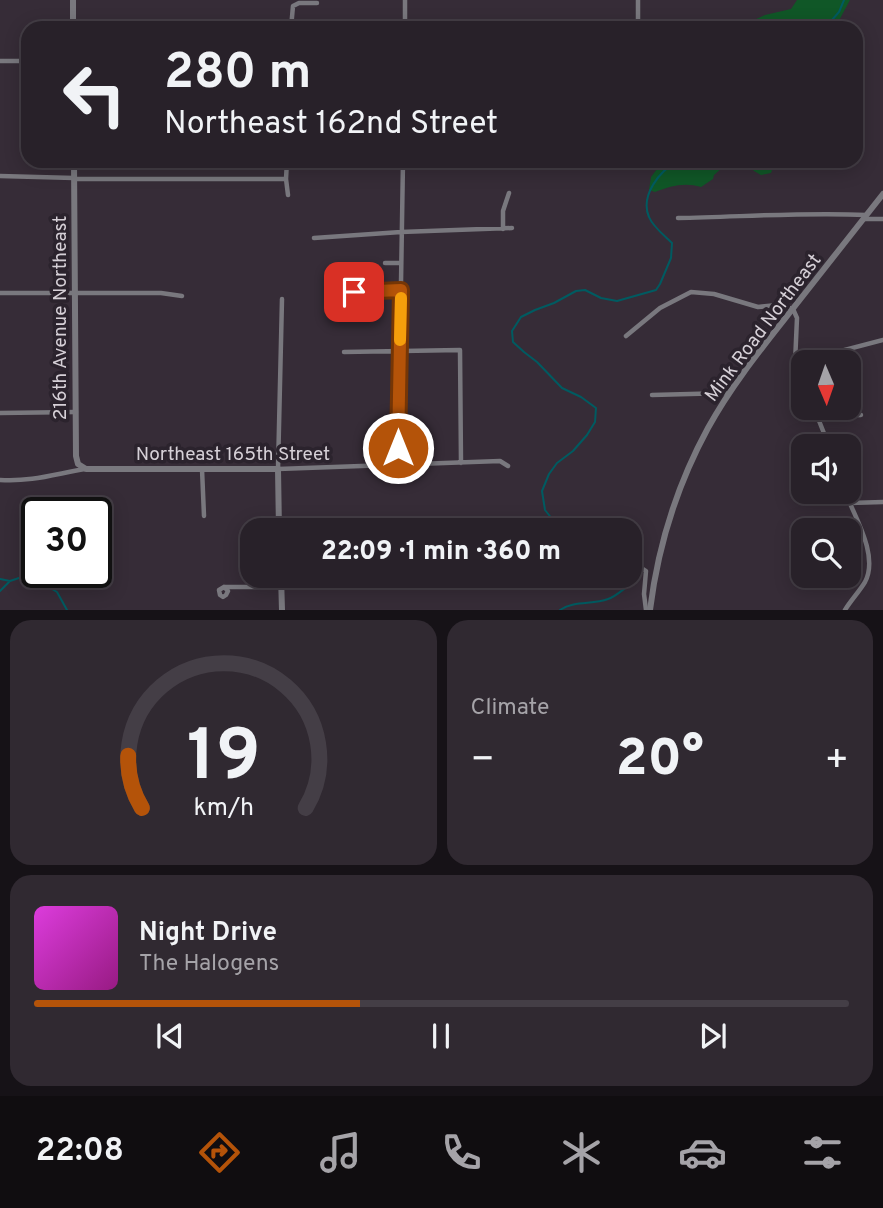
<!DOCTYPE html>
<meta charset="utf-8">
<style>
body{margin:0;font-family:Overpass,sans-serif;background:#302931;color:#f1f3f6;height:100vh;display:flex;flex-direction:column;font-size:26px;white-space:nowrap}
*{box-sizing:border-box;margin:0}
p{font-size:23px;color:#a5a3a8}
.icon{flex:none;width:38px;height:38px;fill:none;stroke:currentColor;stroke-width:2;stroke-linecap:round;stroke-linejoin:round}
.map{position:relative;height:610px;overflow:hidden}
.details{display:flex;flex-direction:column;gap:10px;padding:10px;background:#161217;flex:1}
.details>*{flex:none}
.banner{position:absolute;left:21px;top:21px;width:842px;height:147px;border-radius:21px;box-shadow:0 4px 18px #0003,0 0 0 2px #443e46;background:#282129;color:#f1f3f6;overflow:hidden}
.needle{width:46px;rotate:178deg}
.buttons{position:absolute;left:791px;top:350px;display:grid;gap:14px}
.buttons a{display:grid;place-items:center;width:70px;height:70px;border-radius:14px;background:#282129;box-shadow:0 4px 18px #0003,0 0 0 2px #443e46;font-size:35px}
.speed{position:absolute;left:21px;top:497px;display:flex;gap:14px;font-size:35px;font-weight:700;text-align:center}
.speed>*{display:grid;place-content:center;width:91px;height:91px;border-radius:50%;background:#282129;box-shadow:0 4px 18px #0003,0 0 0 2px #443e46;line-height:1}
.speed .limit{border:4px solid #111;border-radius:10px;background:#fff;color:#111}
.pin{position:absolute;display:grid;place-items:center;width:60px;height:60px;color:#fff;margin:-30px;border-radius:14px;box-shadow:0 4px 10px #0006}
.me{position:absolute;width:77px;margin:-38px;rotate:0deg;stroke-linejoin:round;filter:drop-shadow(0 0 5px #0008)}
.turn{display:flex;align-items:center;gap:24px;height:147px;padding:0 28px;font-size:32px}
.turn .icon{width:91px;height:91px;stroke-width:2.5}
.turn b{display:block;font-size:49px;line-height:60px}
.big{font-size:52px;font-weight:800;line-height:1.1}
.details .tile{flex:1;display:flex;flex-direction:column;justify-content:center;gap:10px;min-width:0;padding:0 24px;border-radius:21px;background:#302931}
.details .dial{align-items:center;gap:0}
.dial svg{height:182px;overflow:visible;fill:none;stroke:#443e46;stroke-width:7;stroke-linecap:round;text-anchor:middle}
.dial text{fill:#f1f3f6;stroke:none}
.song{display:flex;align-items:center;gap:21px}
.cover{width:84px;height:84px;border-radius:10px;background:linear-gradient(135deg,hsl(300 70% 55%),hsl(310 70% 35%))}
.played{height:7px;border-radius:4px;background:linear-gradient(90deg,#b45309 40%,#443e46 40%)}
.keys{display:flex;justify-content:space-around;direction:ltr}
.heat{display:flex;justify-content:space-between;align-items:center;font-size:38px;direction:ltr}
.details .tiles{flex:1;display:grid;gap:10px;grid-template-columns:1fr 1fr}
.tile:last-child{grid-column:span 2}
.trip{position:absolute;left:240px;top:518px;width:402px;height:70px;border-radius:21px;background:#282129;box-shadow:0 4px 18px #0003,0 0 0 2px #443e46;font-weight:800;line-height:70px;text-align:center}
.menu{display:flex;height:112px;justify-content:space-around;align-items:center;background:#100d10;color:#a5a3a8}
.menu .icon{width:49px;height:49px}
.menu .active{color:#b45309}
.menu b{font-size:32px;color:#f1f3f6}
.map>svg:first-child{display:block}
.green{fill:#105727}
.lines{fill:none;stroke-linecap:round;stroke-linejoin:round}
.stream{stroke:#005b61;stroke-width:2}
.minor{stroke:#79787e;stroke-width:4.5}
.tertiary{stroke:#79787e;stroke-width:6}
.route-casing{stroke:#753606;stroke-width:18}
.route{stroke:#b45309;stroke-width:12}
.slow{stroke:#f59e0b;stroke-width:12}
.labels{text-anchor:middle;stroke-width:7;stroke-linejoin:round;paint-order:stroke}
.street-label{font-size:19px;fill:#d6d0d7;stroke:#2b232d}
</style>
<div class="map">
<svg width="883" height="610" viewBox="0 0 883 610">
<rect width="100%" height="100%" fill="#362c37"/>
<!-- green -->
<path class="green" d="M797,0h53l-15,28h-99l29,-13 26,-6z
M663,161h112l-4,12 -10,2 -7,-4 -7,-8c-10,-1 -18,-2 -25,5 -3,2 -5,5 -8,7l-1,4 -12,8c-16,-5 -31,-1 -46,5l-6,-2 2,-13z"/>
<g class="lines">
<!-- stream -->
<path class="stream" d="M825,28l14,-16 5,-12
M0,579l10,2 12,-4 20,6 15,9 10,18
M0,591l9,-9
M560,610c15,-10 32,-5 48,-11 7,-2 26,-17 30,-24 3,-6 0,-15 -1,-21 -1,-10 0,-18 -4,-27l-11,-4 -48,5 -17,-3 -12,-15 -3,-19 7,-17 8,-11 16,-12 14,-16 8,-13 1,-14 -15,-11 -19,-9 -25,-26 -13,-10 -11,-10 -1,-11 9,-14 14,-7 19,-7 22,-12 9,-1 16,8 16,3 39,-11 4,-6 11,-26 1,-15c-7,-7 -19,-16 -23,-26 -9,-21 10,-46 29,-56"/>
<!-- minor -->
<path class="minor" d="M291,28l2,-22 6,-3h18
M405,28v-28
M638,28v-28
M0,61h28
M287,161l-1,18 2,16
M0,176l74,2
M74,179h212
M678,218c62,-1 125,-6 188,-3
M864,219h19
M503,229v-18l6,-18
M314,238l87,-6 111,-4
M385,263h15
M354,292l47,-2
M0,293h161l21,3
M282,299l-4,170 222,-8 8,5
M626,336l34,-28 31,-16 23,2 44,13 19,-2 16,4 4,9 -2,45 8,23
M344,352l116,-2 1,113
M795,363l88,-23
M652,395l76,-2
M814,408l15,38
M0,413l76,-1
M818,416l43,-1
M398,466l5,-305
M202,469l2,47
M0,480c32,2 55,-6 85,-11
M850,503l33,-1
M849,537l13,-3
M630,570l13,-1 3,2 -2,23 2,16
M800,579h18v-3
M224,587l4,4 -2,4 -3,2 -3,-2 -1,-5 5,-3h57
M562,587l5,-9 6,-2
M845,610c6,-10 14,-18 20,-28 14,-26 -10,-65 -20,-90"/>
<!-- tertiary -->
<path class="tertiary" d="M73,0v28
M74,161l2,295 2,8 8,5h192l1,61
M281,576l1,34
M650,610c8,-64 27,-125 58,-182 23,-42 53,-79 83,-117 31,-39 61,-78 92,-117"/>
</g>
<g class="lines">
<!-- route casing -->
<g class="route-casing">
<path id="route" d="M354,292l47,-2 -3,158"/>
</g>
<!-- route -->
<use href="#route" class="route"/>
<!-- slow -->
<path class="slow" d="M400,340l1,-42"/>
</g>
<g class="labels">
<!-- street labels -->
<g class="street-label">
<text transform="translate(59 318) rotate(-90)" y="7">216th Avenue Northeast</text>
<text transform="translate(762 327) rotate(-53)" y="7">Mink Road Northeast</text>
<text x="233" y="460">Northeast 165th Street</text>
</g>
</g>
</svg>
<div class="buttons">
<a><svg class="needle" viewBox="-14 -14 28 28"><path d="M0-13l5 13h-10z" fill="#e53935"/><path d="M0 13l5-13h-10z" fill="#a5a3a8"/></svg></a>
<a><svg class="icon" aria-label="sound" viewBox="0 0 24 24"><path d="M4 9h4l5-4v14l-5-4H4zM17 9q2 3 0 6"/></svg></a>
<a><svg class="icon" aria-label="search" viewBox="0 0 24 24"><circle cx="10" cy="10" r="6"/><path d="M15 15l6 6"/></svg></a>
</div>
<div class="speed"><div class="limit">30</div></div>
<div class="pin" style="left:354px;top:292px;background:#d93025"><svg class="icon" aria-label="arrive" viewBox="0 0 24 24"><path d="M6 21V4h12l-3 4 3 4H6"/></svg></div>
<svg class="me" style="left:398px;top:448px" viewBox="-20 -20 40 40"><circle r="17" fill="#b45309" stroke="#fff" stroke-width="3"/><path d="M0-11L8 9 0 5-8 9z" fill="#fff"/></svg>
<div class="trip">22:09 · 1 min · 360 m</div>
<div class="banner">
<div class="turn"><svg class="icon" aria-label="left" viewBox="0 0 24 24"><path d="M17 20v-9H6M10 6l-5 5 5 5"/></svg><div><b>280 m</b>Northeast 162nd Street</div></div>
</div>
</div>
<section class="details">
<div class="tiles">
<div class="tile dial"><svg viewBox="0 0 100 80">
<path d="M14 69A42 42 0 1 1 86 69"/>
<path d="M14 69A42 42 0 0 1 8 46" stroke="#b45309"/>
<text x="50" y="56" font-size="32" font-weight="700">19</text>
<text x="50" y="72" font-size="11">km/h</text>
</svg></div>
<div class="tile"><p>Climate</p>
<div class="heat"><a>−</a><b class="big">20°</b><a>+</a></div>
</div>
<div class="tile">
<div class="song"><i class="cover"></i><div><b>Night Drive</b><p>The Halogens</p></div></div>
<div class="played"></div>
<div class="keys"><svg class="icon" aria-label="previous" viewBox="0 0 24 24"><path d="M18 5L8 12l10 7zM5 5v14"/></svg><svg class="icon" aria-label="pause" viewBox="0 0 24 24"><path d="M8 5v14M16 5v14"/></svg><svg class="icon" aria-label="next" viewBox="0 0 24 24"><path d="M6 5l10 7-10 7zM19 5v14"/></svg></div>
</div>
</div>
</section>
<nav class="menu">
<b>22:08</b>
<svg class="icon active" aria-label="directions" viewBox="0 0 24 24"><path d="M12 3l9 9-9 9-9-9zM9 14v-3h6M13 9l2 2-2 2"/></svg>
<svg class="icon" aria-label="music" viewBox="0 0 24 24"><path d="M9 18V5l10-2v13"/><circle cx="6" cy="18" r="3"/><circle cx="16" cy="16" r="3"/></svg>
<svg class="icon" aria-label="phone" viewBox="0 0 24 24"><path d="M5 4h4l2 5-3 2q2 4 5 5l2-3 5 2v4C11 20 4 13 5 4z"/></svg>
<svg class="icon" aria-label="climate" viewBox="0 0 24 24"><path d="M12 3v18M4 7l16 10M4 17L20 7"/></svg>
<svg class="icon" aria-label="car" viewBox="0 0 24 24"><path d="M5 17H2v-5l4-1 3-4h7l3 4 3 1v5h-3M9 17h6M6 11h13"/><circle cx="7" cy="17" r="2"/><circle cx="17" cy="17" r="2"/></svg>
<svg class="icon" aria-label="filters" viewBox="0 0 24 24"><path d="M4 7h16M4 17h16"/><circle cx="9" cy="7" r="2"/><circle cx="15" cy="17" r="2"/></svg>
</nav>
